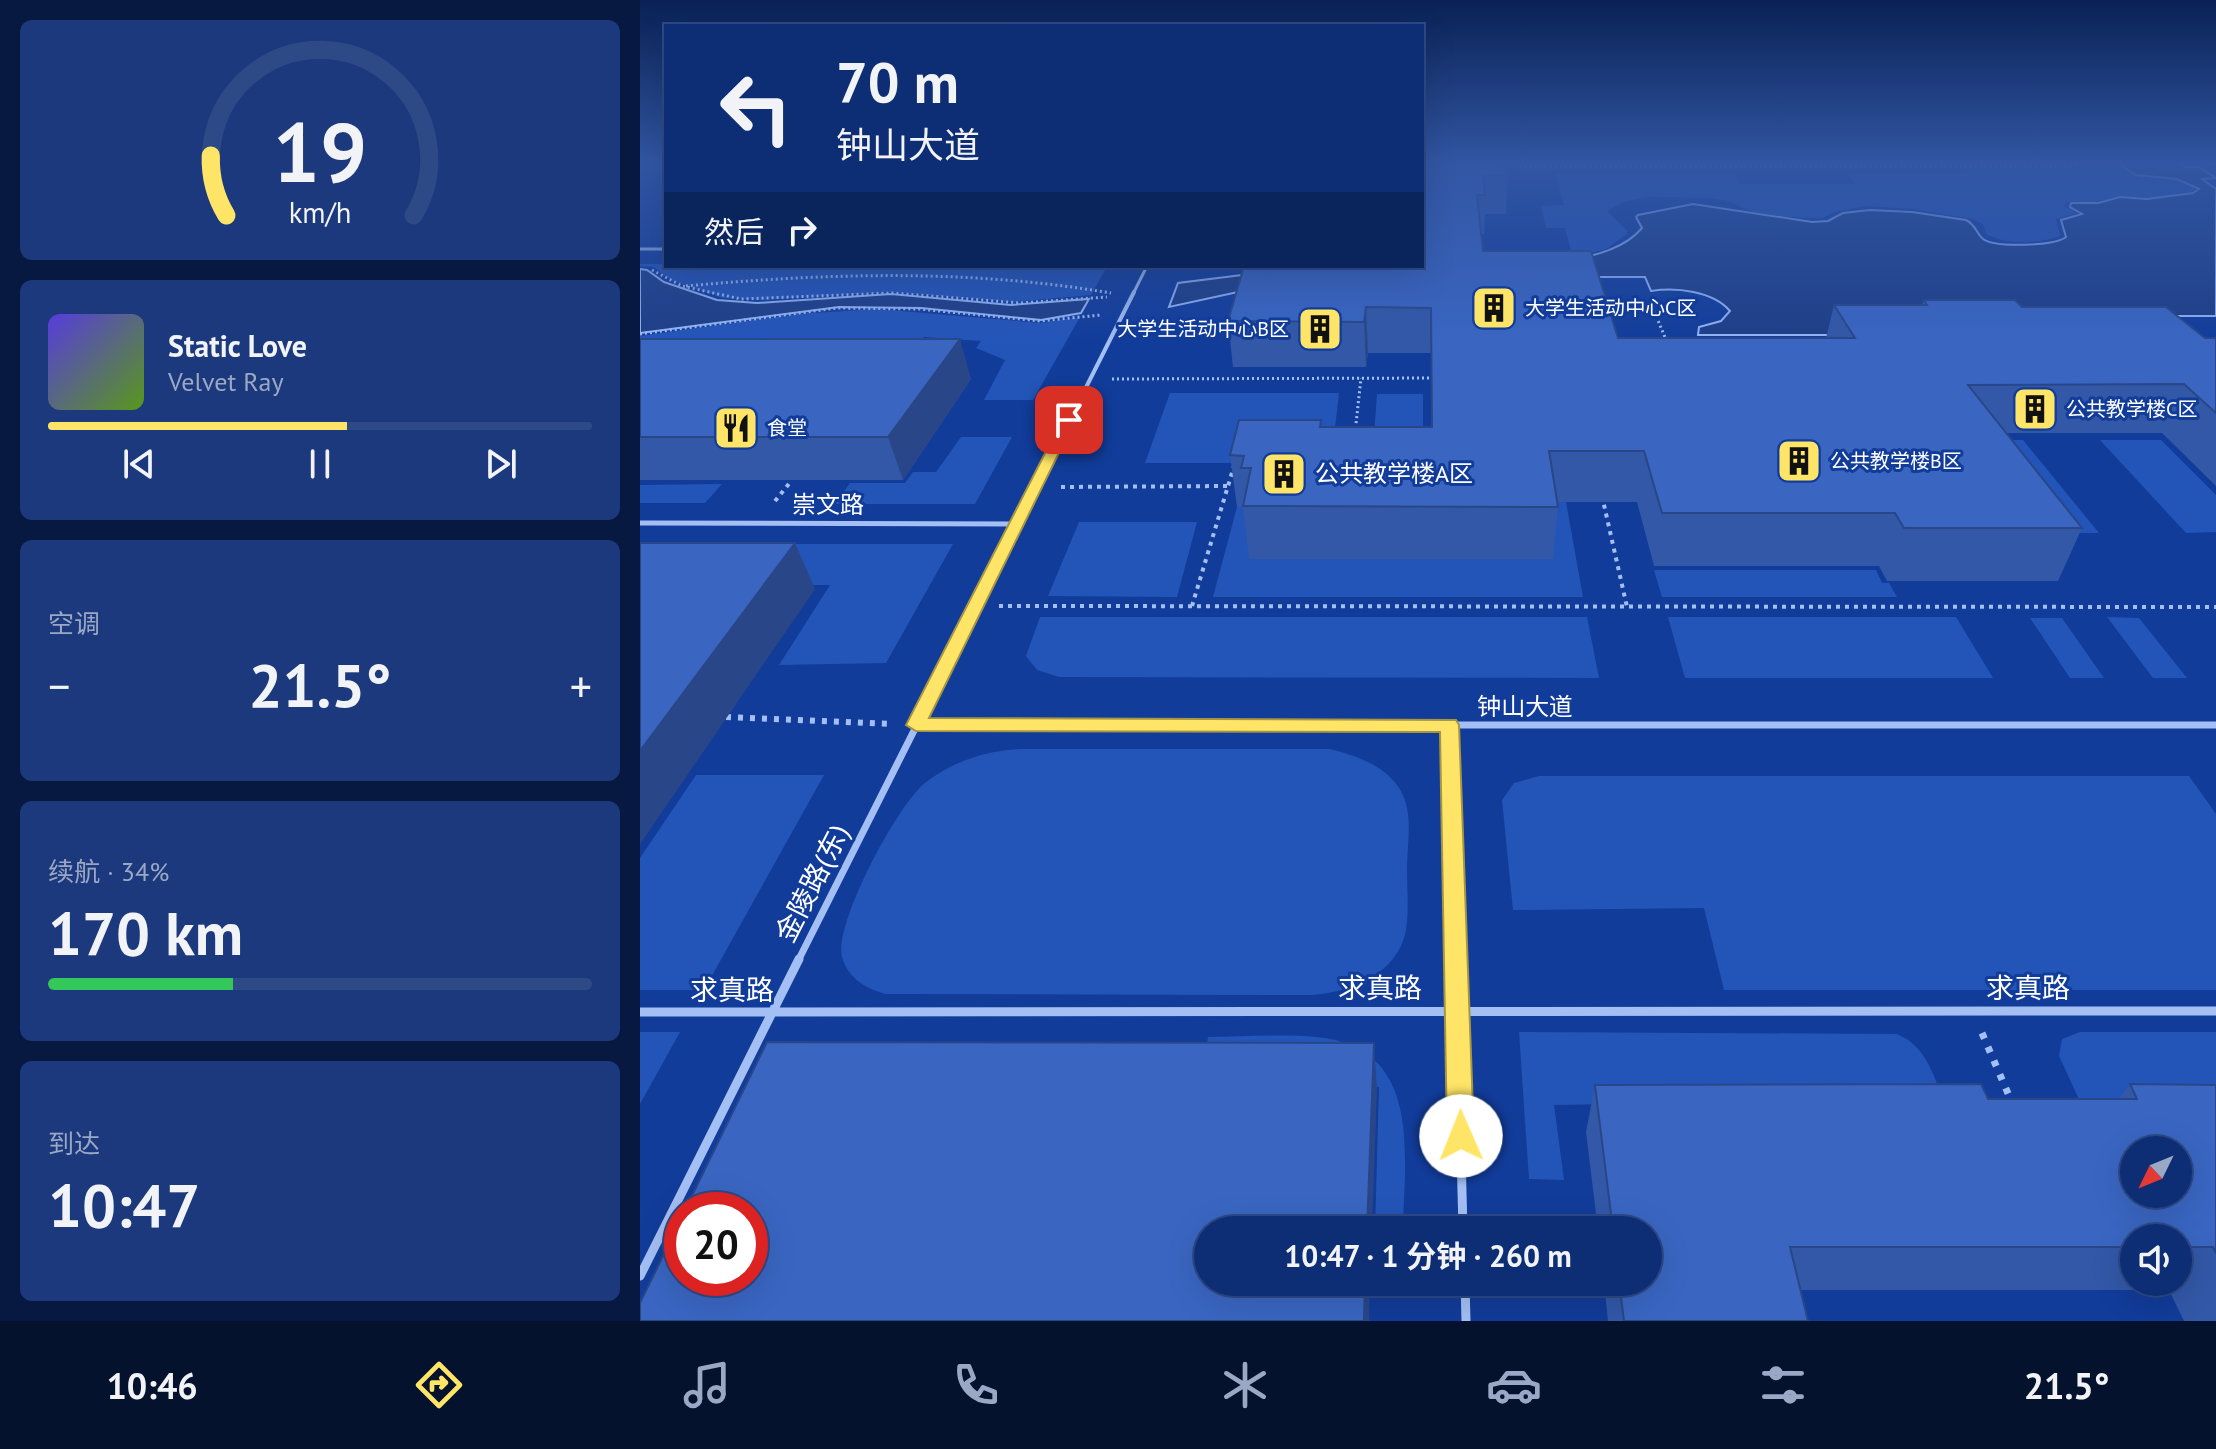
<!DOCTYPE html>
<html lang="zh">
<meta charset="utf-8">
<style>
body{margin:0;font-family:"PT Sans","Noto Sans SC",sans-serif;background:#1b397c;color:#f1f3f6;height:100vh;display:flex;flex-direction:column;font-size:30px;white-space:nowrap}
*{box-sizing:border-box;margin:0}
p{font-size:26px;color:#9aa8c5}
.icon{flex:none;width:44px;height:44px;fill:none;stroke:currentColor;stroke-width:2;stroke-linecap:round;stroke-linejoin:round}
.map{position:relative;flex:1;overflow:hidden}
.side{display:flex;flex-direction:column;gap:20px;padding:20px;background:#071940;width:640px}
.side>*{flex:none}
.top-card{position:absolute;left:24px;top:24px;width:760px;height:244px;border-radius:0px;box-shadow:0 8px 32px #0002,0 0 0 2px #2d4986;background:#0d2d74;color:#f1f3f6;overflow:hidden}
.needle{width:52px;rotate:227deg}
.controls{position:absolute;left:1480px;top:1136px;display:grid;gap:16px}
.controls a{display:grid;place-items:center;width:72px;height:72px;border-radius:50%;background:#0d2d74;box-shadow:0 8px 32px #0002,0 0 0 2px #2d4986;font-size:40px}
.speed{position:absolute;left:24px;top:1192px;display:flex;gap:16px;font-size:40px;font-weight:700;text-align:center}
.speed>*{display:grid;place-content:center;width:104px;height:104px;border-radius:50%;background:#0d2d74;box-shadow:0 8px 32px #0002,0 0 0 2px #2d4986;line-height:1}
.speed .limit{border:12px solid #d22;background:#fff;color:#111}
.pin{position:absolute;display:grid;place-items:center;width:68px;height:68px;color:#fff;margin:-34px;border-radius:16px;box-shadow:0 4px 12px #0006}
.me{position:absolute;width:88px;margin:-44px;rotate:359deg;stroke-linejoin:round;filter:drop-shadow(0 0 6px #0008)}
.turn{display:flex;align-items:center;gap:28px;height:168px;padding:0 40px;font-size:36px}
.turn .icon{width:104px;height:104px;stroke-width:2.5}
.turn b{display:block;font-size:56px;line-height:68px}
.then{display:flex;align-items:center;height:76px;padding:0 40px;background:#0003;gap:16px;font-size:30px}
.big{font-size:60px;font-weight:700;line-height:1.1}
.side .tile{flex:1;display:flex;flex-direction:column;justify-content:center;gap:12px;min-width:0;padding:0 28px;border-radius:12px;background:#1b397c}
.side .dial{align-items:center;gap:0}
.dial svg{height:208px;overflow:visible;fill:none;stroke:#2d4986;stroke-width:7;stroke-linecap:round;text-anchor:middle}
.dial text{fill:#f1f3f6;stroke:none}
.song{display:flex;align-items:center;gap:24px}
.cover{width:96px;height:96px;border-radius:12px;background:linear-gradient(135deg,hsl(250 70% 55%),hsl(90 70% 35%))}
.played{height:8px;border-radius:4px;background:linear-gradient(90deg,#ffe567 55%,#2d4986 55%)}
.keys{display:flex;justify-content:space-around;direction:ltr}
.heat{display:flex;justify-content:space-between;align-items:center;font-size:44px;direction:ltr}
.charge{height:12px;border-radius:6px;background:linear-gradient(90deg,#34c759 34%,#2d4986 0)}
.trip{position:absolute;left:554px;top:1216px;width:468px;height:80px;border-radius:40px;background:#0d2d74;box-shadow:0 8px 32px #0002,0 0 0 2px #2d4986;font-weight:700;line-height:80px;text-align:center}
.tab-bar{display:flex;height:128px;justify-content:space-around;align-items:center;background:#05122e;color:#9aa8c5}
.tab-bar .icon{width:56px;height:56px}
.tab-bar .on{color:#ffe567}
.tab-bar b{font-size:36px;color:#f1f3f6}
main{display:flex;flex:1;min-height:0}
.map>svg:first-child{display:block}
.green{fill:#2355b9}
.water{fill:#1e3e86;stroke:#96b7f8;stroke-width:2}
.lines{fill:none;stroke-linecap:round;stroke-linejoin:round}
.path-far3{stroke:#a4bff4;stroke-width:3;stroke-dasharray:2 3;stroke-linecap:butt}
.path-far2{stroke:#a4bff4;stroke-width:4;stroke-dasharray:4 5;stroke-linecap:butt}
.path-far1{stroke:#a4bff4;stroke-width:6;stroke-dasharray:5 7;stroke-linecap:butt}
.path{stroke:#a4bff4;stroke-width:7;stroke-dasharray:6 9;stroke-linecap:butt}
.lane-far4{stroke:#a4bff4;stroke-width:3}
.lane-far3{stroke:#a4bff4;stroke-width:4}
.lane-far2{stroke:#a4bff4;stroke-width:5}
.lane-far1{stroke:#a4bff4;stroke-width:7}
.lane{stroke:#a4bff4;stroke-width:9}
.wall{fill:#3258a7;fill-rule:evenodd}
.shaded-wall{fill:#294788}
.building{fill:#3a66c2;stroke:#294788;stroke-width:2;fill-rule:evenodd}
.route{fill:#ffe567;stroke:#a69543;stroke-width:2}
.labels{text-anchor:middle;stroke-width:6;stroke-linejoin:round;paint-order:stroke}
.far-poi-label{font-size:20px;fill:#fff;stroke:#113c9a;text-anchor:start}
.poi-label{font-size:24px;fill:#fff;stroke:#113c9a;text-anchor:start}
.street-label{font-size:24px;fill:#fff;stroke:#113c9a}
.near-street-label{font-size:28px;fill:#fff;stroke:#113c9a}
</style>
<main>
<section class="side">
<div class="tile dial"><svg viewBox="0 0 100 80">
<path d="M14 69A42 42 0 1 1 86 69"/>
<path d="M14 69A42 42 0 0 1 8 46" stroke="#ffe567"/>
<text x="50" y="56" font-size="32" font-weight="700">19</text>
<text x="50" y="72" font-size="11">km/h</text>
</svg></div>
<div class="tile">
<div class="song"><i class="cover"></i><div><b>Static Love</b><p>Velvet Ray</p></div></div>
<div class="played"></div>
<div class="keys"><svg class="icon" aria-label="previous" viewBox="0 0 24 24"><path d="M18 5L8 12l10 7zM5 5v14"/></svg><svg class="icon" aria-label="pause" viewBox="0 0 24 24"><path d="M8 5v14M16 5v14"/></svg><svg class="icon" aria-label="next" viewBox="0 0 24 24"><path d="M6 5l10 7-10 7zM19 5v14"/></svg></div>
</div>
<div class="tile"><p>空调</p>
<div class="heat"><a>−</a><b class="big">21.5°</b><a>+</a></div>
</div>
<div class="tile"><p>续航 · 34%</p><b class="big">170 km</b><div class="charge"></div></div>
<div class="tile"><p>到达</p><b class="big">10:47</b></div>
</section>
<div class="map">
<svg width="1576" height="1321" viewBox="0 0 1576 1321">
<rect width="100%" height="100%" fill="#113c9a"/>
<!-- green -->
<path class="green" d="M909,161h522l-16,3h-486z
M1447,161l31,2 21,14 33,2 24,9 -5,4 -45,6 -28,-2 -23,6h-27l-4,4 14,7 -22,6 4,17c-21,8 -55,9 -74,-2l-3,-10 -10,-5 -61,-10 -46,-3 -32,6 -11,6 -36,-1 -34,-5 -25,-11 -19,-3 -62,-1 -24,5 -16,9 20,19v4l-21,15 -33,9 -8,-30h-19l-5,-22 23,-1 -8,-31h178l7,10h115l-8,-10 124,-1 -5,-5h128z
M0,264l462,2 3,4 -14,25 -77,7 -122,-10 -132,8 -37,-2 -53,-18 -16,-13 -14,-1z
M237,309l163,14 40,-6 -47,83h-49l21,-40 -29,-12 5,-7 -57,-4 -20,17 -264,7v-25l157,-22z
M530,393h169l-8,70h-186z
M737,394h46v69h-51z
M321,437h51l-37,67h-140l15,-21h55l8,-11h23z
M1322,440h61l76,93h-68z
M1460,440h61l55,55v37l-30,1z
M82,484l-17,19h-65v-18z
M905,502h21l17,95h-370l24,-90h13v52h76l5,-40 144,40h78z
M439,522h118l-20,75 -129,-1z
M0,544h313l-67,119 -107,2 51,-80h-190z
M1014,570h222l6,13h7l8,14h-235z
M400,617h547l12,61 -540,-1 -22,-7 -11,-14z
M1028,617h288l37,61h-308z
M1467,617l32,1 48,60h-34z
M1390,618h32l42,60h-34z
M382,749h307c32,7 71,22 78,59 4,19 0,42 0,61 0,20 2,42 -1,61 -8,44 -55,62 -94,65l-426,-1c-20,-5 -38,-16 -44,-37 -8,-34 56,-153 83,-174 28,-22 62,-33 97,-34z
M56,775h128l-120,215h-64v-132z
M899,776h650l27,38v176h-492l-20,-82 -191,2 -11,-110 12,-17z
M0,1032h40l-40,72z
M879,1032l378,2c34,14 40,53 52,84l-209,-16 -186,3 10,75 -35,-1z
M1440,1032h136v88l-127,1 -30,-65 3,-17z
M568,1037c38,0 79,-4 117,1 98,15 79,121 78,192h-28l4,-143h-179z"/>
<!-- water -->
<path class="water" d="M1460,161h75l10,6h14l17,11 -14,1 14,10v127h-353l12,19h-177l1,-8 22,-6 9,-10c-17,-20 -54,-24 -79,-20l-6,-14h-67l-340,15 -69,15 9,-24 80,-10 303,-10c28,-7 62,-12 81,-35l-6,-11 2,-2 55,-11 119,18 16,-1 15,-8 27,-3 42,2 54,8c10,5 10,13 17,19 13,9 71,7 83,-2l-5,-17 21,-6 -12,-7 1,-4h27l22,-6 27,2 46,-6 6,-4 -22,-10 -41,-4 -18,-12z
M0,269l7,1 17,12 53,18 40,3 134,-9 120,11 78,-6 -8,14 -40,7 -120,-12 -82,-1 -199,26z"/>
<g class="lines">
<!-- path-far3 -->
<path class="path-far3" d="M879,161l2,6 547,-1 10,-1 2,-4
M1554,161l6,4h16
M12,270l30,16 59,13 151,-6 128,10 87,-6
M46,286c143,-13 283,-17 425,7
M965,311h49l13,31
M0,334l197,-26 82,1 121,12 61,-6
M472,379l326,-1
M715,433l6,-55"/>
<!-- path-far2 -->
<path class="path-far2" d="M421,487l167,-1
M962,496l25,111
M135,501l17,-21
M359,606l1217,1
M552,606l42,-140"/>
<!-- path-far1 -->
<path class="path-far1" d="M86,717l165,7"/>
<!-- path -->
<path class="path" d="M1342,1033l31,72"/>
<!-- lane-far4 -->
<path class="lane-far4" d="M0,249h26
M493,294l14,-28"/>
<!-- lane-far3 -->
<path class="lane-far3" d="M408,463l86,-171"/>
<!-- lane-far2 -->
<path class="lane-far2" d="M0,523l377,1
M299,681l110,-220"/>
<!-- lane-far1 -->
<path class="lane-far1" d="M276,725h1300
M810,725l6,236
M158,961l142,-282"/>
<!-- lane -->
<path class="lane" d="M816,959l7,271
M0,1012l1576,-1
M0,1276l159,-317
M825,1282l1,39"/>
</g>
<!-- wall -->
<path class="wall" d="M782,161l85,14 -1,39h-21l-1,20h-3l2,17 135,87h208l8,-33h88l2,-5 98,7 183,31h11v148l-54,-53h-156l76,95 -24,53h-171l-8,-15h-225l-17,-64h-80l1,5 -5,52h-304l-6,-52h-6l-7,-52 91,-35v7h110v-74h-63l-2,14h-133l-5,-46z
M0,339l331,40 -68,101h-263z
M1490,1084l86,1v236h-32l-15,-31h-368l7,31h-200l-4,-39h44v-52h-50l-12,-98 9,-47 393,14h131zM1494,1238h44v44h-44z"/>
<!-- shaded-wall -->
<path class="shaded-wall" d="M726,307l2,46 -2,14 -2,-45z
M320,339l11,40 -68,101 -15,-43z
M155,543l20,46 -175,255v-93z
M734,1043l3,47 -5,140h-5z
M725,1282h5l-1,39h-5z"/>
<!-- building -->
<path class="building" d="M782,161h77l8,14 -24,1 2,19h-8l6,56h108l27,87h237l-21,-33h93l-3,-5h91l7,7h144l39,31h11v75l-32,-29 -216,1 114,143h-178l-9,-15h-233l-18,-62h-95l9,56 -315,-1 8,-38h-10l3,-12 -14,-1 9,-35h82l-1,7h112l-1,-119 -65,-1 -2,15 -136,-1 16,-55h178z
M0,339h320l-72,98h-248z
M0,543h155l-155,208z
M127,1042l607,1 -7,187h-159v52h157l-1,39h-724v-18l42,-86v61h68v-68h-65z
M1341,1084l7,15h149l-7,-15 86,1v168l-3,-6h-35v-9h-44v9h-344l18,74h-184l-5,-39h29v-52h-35l-18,-145zM1494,1150h44v44h-44z"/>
<!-- sky -->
<linearGradient id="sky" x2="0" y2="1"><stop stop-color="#092155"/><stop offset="0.47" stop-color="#3256a3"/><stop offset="1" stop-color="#3256a3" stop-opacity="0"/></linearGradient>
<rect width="1576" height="346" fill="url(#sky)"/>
<!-- route -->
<path class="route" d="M429,416l6,4 -146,298 527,2 3,5 15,411 -4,9 -9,4 -10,-4 -4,-9 -7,-404 -524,-1 -10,-6 156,-305z"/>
<!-- icons -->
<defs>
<g id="building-square" transform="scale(2.3)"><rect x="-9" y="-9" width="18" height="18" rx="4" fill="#ffe567" stroke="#113c9a"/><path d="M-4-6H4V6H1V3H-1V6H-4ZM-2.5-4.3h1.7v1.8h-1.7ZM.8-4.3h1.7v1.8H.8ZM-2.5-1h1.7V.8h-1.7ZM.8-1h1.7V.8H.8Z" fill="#111"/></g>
<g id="restaurant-square" transform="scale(2.3)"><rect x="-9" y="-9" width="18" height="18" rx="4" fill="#ffe567" stroke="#113c9a"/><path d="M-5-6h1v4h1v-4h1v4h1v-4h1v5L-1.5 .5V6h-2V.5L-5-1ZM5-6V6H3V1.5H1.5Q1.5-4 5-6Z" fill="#111"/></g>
</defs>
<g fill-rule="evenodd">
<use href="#building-square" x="854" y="308"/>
<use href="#building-square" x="680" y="329"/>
<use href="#building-square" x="1395" y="409"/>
<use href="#restaurant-square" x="96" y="428"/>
<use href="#building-square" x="1159" y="461"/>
<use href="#building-square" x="644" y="474"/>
</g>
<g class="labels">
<!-- far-poi labels -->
<g class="far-poi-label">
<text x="885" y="315">大学生活动中心C区</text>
<text x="649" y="336" text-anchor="end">大学生活动中心B区</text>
<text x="1426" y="416">公共教学楼C区</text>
<text x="127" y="435">食堂</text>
<text x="1190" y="468">公共教学楼B区</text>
</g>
<!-- poi labels -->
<g class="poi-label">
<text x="675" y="482">公共教学楼A区</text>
</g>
<!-- street labels -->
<g class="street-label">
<text x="188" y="513">崇文路</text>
<text x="885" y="715">钟山大道</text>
</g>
<!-- near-street labels -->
<g class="near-street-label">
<text transform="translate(172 883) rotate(-63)" y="10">金陵路(东)</text>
<text x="740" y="998">求真路</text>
<text x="1388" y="998">求真路</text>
<text x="92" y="1000">求真路</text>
</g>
</g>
</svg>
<div class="controls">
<a><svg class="needle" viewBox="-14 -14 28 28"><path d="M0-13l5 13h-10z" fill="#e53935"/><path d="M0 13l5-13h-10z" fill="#9aa8c5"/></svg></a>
<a><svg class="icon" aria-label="sound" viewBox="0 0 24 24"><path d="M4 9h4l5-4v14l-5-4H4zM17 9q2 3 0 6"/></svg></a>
</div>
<div class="speed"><div class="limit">20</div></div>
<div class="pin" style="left:429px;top:420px;background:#d93025"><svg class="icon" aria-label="arrive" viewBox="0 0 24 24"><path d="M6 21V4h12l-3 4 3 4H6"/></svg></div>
<svg class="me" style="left:821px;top:1136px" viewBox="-20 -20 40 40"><circle r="19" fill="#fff"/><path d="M0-13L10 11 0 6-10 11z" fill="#ffe567"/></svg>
<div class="trip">10:47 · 1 分钟 · 260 m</div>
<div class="top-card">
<div class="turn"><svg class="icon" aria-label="left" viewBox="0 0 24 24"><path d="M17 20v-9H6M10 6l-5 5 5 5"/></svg><div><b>70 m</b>钟山大道</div></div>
<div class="then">然后<svg class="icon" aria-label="right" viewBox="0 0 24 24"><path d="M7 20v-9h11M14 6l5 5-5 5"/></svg></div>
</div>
</div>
</main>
<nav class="tab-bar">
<b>10:46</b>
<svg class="icon on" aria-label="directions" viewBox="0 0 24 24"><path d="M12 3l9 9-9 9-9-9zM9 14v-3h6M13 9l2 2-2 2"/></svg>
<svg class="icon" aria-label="music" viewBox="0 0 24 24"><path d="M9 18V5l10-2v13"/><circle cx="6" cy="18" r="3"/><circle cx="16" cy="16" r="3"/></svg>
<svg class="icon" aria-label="phone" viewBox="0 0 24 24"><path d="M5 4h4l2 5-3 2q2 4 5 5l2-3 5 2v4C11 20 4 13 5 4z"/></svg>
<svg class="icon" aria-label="climate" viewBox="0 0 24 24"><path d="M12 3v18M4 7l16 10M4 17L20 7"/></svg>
<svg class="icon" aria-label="car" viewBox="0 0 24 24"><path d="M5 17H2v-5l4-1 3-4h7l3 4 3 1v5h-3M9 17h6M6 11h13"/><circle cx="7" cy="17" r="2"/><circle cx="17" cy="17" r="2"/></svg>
<svg class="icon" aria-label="filters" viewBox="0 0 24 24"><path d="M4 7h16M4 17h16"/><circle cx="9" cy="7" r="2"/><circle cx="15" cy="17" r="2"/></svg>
<b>21.5°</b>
</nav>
